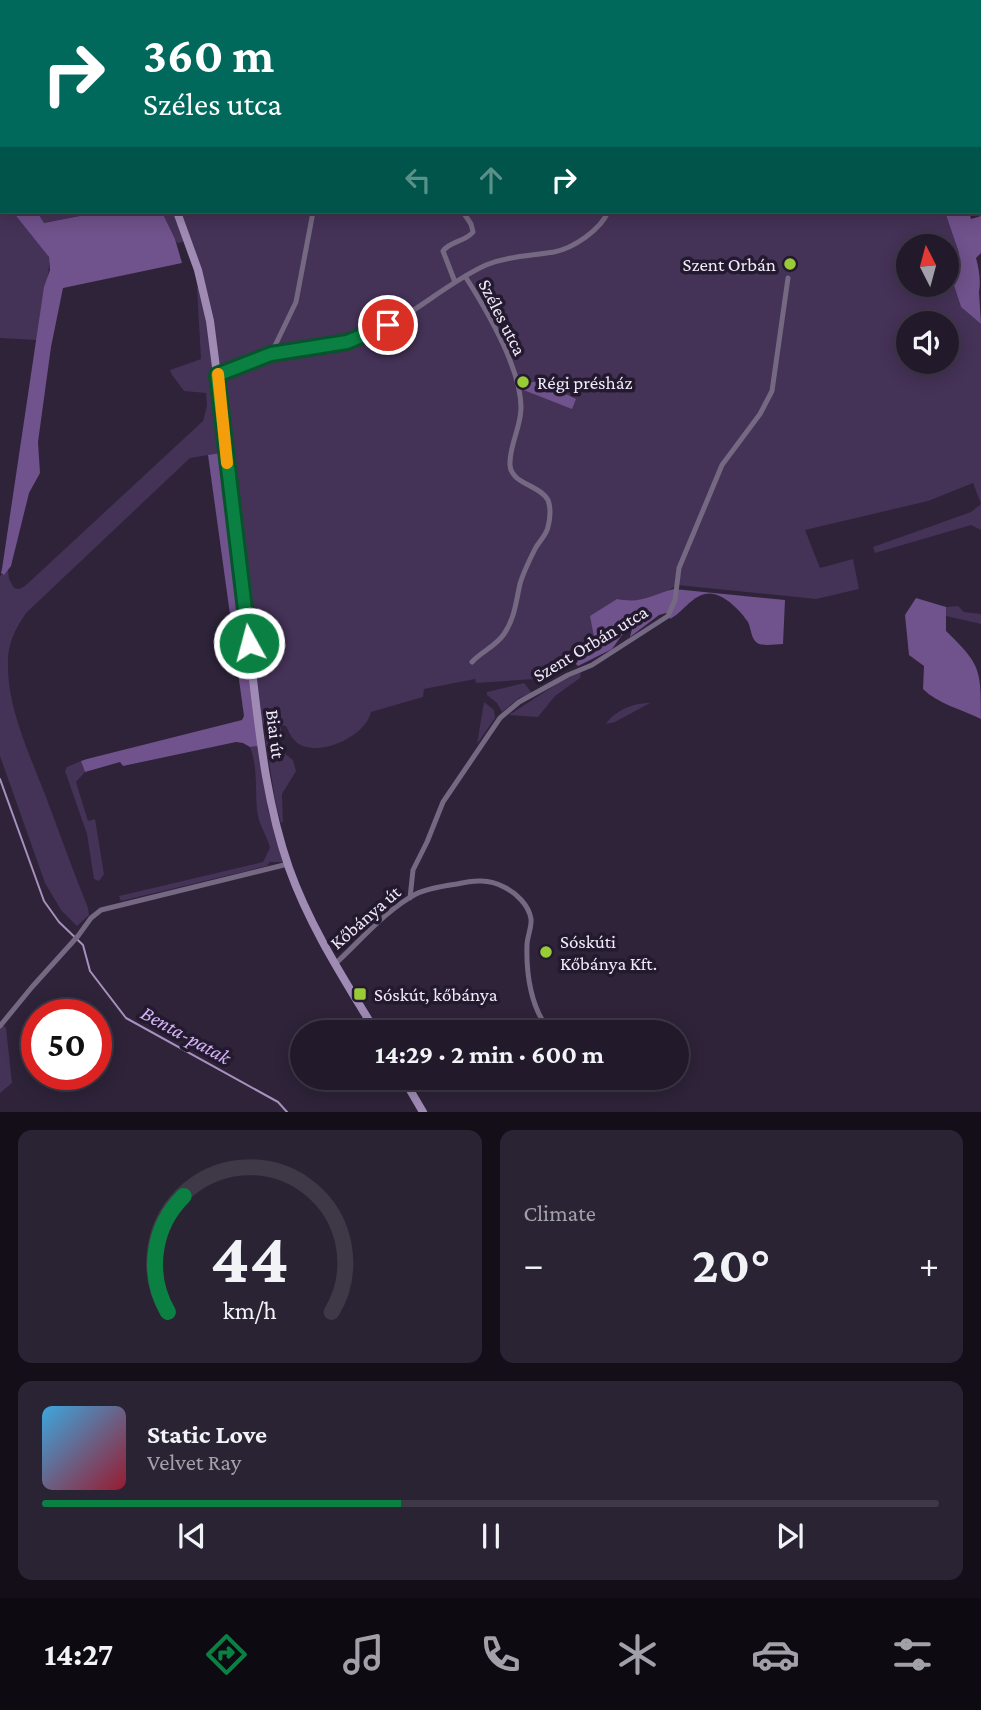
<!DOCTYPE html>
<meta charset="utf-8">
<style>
body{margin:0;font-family:"Crimson Pro",serif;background:#2a2333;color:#f1f3f6;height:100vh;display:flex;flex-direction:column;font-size:26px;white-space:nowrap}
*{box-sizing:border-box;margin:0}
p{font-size:23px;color:#a2a1a9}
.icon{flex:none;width:38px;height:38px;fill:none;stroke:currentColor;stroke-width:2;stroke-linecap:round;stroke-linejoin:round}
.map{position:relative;height:1112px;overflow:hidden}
.sheet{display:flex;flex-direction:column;gap:18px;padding:18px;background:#130e18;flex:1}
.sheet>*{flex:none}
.banner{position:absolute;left:0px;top:0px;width:982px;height:214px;box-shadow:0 4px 18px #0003,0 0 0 2px #3f3847;background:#00695c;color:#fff;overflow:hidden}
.needle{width:46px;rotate:354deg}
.controls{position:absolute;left:896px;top:234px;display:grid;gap:14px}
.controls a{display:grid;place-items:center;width:63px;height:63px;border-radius:50%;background:#221a2b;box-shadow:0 4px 18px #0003,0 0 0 2px #3f3847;font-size:35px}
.speed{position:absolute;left:21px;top:999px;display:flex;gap:14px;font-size:35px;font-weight:700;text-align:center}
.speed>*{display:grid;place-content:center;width:91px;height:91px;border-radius:50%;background:#221a2b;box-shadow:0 4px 18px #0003,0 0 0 2px #3f3847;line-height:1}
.speed .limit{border:10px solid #d22;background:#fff;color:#111}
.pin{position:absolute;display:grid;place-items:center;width:60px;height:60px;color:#fff;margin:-30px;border:4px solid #fff;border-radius:50%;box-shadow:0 2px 7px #0007}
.me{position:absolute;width:77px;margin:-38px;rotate:353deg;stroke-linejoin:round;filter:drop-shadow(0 0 5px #0008)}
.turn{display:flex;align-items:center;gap:24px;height:147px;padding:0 28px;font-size:32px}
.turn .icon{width:91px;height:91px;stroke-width:2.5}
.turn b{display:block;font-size:49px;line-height:60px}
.lanes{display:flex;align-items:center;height:66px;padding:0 28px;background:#0003;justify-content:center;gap:35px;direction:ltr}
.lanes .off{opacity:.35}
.big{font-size:52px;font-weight:700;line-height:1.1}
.sheet .tile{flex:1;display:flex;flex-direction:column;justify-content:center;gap:10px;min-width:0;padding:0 24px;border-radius:14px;background:#2a2333}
.sheet .dial{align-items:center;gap:0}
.dial svg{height:182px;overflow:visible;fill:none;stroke:#3f3847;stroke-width:7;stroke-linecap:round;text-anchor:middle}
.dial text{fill:#f1f3f6;stroke:none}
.song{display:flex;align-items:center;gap:21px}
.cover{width:84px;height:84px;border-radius:10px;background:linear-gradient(135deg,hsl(200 70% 55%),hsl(350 70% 35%))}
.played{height:7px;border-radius:4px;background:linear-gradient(90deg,#0b8043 40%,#3f3847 40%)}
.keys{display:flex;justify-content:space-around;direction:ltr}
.heat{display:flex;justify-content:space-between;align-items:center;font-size:38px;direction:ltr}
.sheet .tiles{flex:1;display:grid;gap:18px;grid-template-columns:1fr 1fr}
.tile:last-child{grid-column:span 2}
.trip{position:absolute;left:290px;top:1020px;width:399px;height:70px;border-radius:35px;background:#221a2b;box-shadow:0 4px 18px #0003,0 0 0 2px #3f3847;font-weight:700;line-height:70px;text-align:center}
.tabs{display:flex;height:112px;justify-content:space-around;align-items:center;background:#0e0a11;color:#a2a1a9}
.tabs .icon{width:49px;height:49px}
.tabs .selected{color:#0b8043}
.tabs b{font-size:32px;color:#f1f3f6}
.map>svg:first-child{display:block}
.green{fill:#453257;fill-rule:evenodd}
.forest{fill:#70528c}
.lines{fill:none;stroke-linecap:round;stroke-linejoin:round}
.stream{stroke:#a890be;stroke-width:2}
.street{stroke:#756882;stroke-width:5}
.secondary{stroke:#a08bb5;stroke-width:8}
.route-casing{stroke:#07532c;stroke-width:18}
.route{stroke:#0b8043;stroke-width:12}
.slow{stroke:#f59e0b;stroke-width:12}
.poi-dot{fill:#99cb36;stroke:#241a2f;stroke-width:2.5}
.labels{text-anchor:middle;stroke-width:7;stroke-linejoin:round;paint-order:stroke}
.poi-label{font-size:19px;fill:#f1eaf9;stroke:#241a2f;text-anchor:start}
.street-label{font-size:19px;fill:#f1eaf9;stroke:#241a2f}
.water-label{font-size:21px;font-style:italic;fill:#d3b2f6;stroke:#241a2f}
</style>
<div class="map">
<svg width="981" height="1112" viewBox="0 0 981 1112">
<rect width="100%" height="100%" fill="#2e2339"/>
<!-- green -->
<path class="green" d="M0,0h78v2h-76l-2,34z
M81,0h843l2,2h-845z
M0,195l2,17h11c11,13 27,27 35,42 5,10 -9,70 -11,86l-37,-2z
M37,212h63l-57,11z
M162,212h11l11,26 -1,4 -6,1z
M177,212h768l14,41 -12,6v-12h-39v38h39v-21l14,43 20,17v206l-10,-5 -96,28 -2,-6 98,-35 10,-8 -8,-21 -45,18 -123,29 15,38 33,-9 6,30 -43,10 -139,-14 -89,57 -12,14 -41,23 -59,4 -1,-4 -51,10 -1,8 -52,15c-5,25 -57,49 -77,28 -3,-3 -6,-10 -8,-14l-6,-1 3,14 -5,2v7l15,12 3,11 -14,23 1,28 -2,1 -6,-23 -10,-64 9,-11 -15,-1 -49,-403zM908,324h39v38h-39z
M198,287l9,33 14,133 -31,5 -164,155c-12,18 -19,32 -18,54 0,42 23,91 38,130 14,37 27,74 42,111l1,7 -12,11 -16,-16 -16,-27 -45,-127v-180l8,-6 1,9 5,9 5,1 6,-3 178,-165 4,-15 -1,-13 -22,-2 -12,-16 -2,-5 31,-11 -4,-71z
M958,606l6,6 17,2v10l-35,-8v-9z
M581,672l-1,6 -25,18 -17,21 -29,-2 51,-33z
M524,683l8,10 -13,5 -17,14 -5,-9 -10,-8v-3z
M484,702l10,8 1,8 -18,26z
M650,703l-35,19 -9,2c9,-14 28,-21 44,-21z
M258,746l10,64 15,52h-13l-3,4 -146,35 -2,-5 144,-34 7,-14c-3,-13 -12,-24 -13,-38 -2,-20 1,-42 -7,-63z
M81,761l4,11 -9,10 12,39 7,-2 9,55 -5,7 -5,-2 -7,-45 -22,-63 2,-4z
M0,1022l6,6 6,55 -12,10z"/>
<!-- forest -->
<path class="forest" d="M13,212h24l7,11 56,-11h62l13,27 7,24 -119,25 -12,59 -13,95 2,31 -11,20 -18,73 -7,9 -3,-2 1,-4 42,-282 6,-17 -1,-13z
M945,212h24l2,7 10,-3v37l-5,5c3,11 5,23 3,34l2,32 -20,-17 -14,-43v-5l12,-6z
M533,382h8l35,17 -4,10 -51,-20v-3z
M221,453l37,293 -8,1 -7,-4 -7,-1 -113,24 -3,-4 -35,10 -4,-11 6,-2 155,-39 2,-4 -36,-261z
M674,589l111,11 -2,44c-8,0 -22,3 -27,-2 -5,-4 -5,-14 -8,-20 -8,-12 -27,-32 -43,-28 -14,3 -23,19 -35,25v-4l-4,-2 -7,2 -29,22 5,-20 -23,32 -34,17 -2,-2 8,-13 11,-9 -5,-26 27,-17c25,5 34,-4 57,-10z
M916,598l30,9v24c35,34 35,38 35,88 -20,-10 -43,-15 -58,-30l1,-23 -15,-11 -4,-40z"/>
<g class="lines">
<!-- stream -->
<path class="stream" d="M0,779l44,122 15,21 24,23 7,26 36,47 152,84 9,10"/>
<!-- street -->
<path class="street" d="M415,0l1,2
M465,276c21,33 56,92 56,132 0,19 -12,38 -11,57 1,19 30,20 38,35 3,8 2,19 0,27 -2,9 -9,14 -13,22 -5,10 -12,24 -15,35 -4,17 -5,34 -16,50 -8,12 -23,18 -32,28
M455,282l-12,-31c7,-10 22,-9 30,-19l-2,-8 -8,-12
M271,354l25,-52 17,-90
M217,375c18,-7 36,-16 55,-21 31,-8 64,-6 94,-18 44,-17 78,-52 120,-71 23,-9 44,-9 68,-13 20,-4 46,-22 54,-40
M410,898l3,-28 14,-28 16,-40 57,-84 19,-16 49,-27 24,-10 76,-49 7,-16 4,-32 43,-103 38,-51 12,-23 16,-113
M335,964c24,-22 52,-55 81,-70 12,-6 28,-8 41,-10 17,-4 32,-5 47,3 12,6 25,18 27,32 1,8 -4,18 -4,26 -1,29 4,64 23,86
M0,1026l32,-39 46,-51 13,-18 10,-8 187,-46"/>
<!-- secondary -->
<path class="secondary" d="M81,0v2
M177,212l21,58 12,51c14,106 26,211 38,317 10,77 15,156 41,230 21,59 55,111 87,164
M403,1078l20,34"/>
</g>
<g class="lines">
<!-- route casing -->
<g class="route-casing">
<path id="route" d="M249,643l-32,-268 54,-21 76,-12 41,-17"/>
</g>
<!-- route -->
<use href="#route" class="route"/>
<!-- slow -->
<path class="slow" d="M218,374l9,89"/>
</g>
<!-- markers -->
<g class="poi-dot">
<circle cx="790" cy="264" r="7"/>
<circle cx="523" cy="382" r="7"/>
<circle cx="546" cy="952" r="7"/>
<rect x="353" y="987" width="14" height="14" rx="3.5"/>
</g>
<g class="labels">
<!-- poi labels -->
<g class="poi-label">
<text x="776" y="271" text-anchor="end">Szent Orbán</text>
<text x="537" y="389">Régi présház</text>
<text x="560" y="948">Sóskúti<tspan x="560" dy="22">Kőbánya Kft.</tspan></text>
<text x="374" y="1001">Sóskút, kőbánya</text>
</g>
<!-- street labels -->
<g class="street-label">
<text transform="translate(503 317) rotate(63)" y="7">Széles utca</text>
<text transform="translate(590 643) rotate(-31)" y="7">Szent Orbán utca</text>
<text transform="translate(276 734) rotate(83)" y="7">Biai út</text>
<text transform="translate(365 917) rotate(-41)" y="7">Kőbánya út</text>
</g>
<!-- water labels -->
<g class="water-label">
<text transform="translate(186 1035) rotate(29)" y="7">Benta-patak</text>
</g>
</g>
</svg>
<div class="controls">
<a><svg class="needle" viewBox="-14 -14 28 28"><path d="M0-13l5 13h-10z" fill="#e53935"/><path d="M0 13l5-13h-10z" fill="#a2a1a9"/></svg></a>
<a><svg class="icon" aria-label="sound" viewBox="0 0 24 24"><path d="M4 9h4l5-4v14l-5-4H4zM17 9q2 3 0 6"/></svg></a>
</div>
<div class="speed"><div class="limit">50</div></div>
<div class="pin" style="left:388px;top:325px;background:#d93025"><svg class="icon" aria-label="arrive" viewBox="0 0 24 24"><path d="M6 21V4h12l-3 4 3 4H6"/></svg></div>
<svg class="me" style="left:249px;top:643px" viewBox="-20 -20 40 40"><circle r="17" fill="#0b8043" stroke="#fff" stroke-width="3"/><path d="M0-11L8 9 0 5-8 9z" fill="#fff"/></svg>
<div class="trip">14:29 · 2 min · 600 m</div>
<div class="banner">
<div class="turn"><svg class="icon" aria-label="right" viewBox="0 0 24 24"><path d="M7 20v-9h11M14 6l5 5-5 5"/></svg><div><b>360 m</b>Széles utca</div></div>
<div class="lanes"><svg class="icon off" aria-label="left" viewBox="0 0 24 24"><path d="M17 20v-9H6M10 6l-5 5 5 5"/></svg><svg class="icon off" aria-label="ahead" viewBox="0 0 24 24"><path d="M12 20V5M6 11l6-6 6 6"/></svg><svg class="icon" aria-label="right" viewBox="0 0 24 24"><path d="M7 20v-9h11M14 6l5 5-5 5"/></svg></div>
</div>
</div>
<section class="sheet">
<div class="tiles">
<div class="tile dial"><svg viewBox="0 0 100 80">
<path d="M14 69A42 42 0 1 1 86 69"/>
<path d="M14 69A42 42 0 0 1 21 18" stroke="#0b8043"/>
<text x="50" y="56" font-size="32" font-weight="700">44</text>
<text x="50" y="72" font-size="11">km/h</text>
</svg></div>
<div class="tile"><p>Climate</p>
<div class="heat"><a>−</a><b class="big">20°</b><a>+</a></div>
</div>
<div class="tile">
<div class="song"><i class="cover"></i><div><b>Static Love</b><p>Velvet Ray</p></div></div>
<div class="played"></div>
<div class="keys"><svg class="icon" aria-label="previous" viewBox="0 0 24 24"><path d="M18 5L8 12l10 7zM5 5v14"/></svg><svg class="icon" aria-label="pause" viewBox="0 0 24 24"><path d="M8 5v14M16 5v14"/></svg><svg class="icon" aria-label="next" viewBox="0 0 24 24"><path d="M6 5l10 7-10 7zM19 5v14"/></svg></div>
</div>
</div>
</section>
<nav class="tabs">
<b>14:27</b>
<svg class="icon selected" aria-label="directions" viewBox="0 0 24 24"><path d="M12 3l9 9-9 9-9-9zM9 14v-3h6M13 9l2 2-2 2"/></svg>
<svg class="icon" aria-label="music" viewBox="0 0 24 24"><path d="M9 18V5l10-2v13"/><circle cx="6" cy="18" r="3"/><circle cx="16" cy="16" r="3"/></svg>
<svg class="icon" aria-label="phone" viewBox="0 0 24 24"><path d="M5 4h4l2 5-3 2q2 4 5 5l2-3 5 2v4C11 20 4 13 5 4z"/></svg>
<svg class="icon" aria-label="climate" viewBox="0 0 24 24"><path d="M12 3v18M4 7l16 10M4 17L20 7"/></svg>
<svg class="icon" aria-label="car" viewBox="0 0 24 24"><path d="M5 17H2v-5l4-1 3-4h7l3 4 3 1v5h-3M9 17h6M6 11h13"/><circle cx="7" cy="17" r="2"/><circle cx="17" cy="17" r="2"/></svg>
<svg class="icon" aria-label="filters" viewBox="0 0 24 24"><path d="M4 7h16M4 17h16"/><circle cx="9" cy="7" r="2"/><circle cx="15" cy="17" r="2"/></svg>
</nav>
